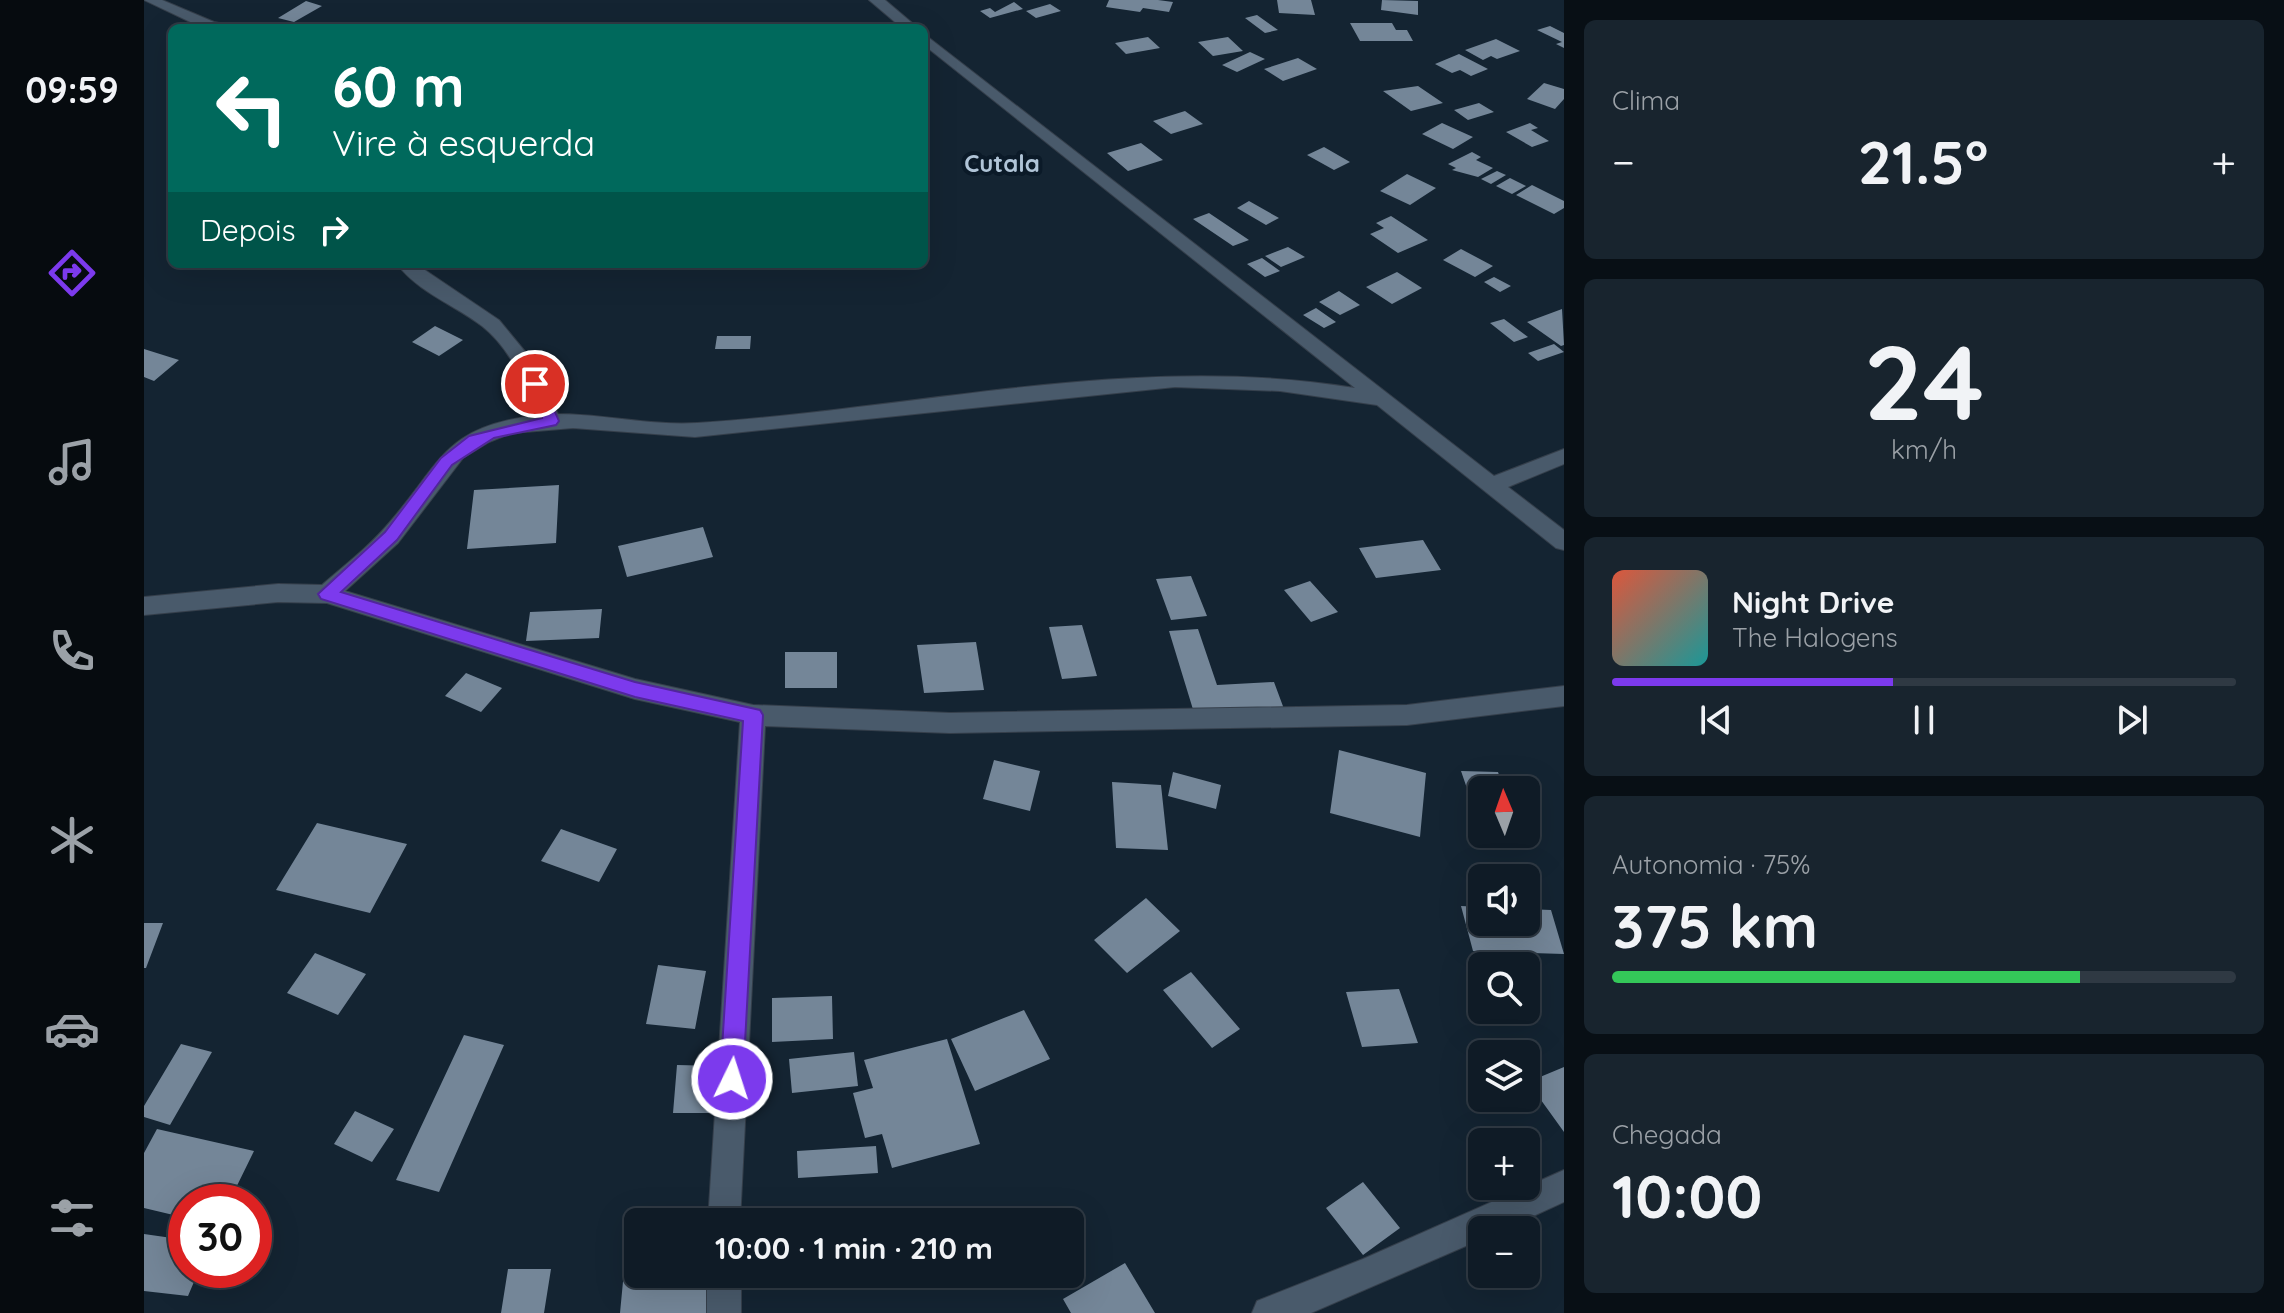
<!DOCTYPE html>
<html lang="pt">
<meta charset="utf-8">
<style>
body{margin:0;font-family:Quicksand,sans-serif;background:#18242e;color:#f1f3f6;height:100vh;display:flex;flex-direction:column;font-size:30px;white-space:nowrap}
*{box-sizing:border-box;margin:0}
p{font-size:26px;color:#9ba1a7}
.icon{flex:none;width:44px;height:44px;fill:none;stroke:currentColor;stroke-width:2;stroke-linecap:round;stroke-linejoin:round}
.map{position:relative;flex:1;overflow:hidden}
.details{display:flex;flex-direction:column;gap:20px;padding:20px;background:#080f15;width:720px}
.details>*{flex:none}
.hud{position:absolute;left:24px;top:24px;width:760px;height:244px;border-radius:12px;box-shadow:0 8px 32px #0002,0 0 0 2px #2f3943;background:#00695c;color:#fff;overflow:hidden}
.needle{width:52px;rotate:358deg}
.buttons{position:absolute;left:1324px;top:776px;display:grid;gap:16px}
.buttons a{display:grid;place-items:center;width:72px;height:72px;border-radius:12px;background:#0f1b26;box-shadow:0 8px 32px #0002,0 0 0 2px #2f3943;font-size:40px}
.speed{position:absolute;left:24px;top:1184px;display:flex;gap:16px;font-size:40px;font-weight:700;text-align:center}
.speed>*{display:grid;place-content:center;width:104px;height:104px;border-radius:50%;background:#0f1b26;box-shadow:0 8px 32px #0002,0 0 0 2px #2f3943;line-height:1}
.speed .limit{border:12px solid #d22;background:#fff;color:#111}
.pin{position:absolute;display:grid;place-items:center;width:68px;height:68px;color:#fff;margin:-34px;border:4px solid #fff;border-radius:50%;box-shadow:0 2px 8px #0007}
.me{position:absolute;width:88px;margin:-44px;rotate:4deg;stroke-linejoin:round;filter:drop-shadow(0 0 6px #0008)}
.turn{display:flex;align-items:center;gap:28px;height:168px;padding:0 32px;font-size:36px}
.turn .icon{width:104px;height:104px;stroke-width:2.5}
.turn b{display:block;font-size:56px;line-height:68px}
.then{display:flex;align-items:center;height:76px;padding:0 32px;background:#0003;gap:16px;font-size:30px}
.big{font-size:60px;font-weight:700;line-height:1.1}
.details .tile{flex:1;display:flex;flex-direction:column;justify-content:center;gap:12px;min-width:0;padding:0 28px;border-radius:12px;background:#18242e}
.details .dial{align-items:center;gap:0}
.dial b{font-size:104px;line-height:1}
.song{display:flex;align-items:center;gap:24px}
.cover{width:96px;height:96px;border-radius:12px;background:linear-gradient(135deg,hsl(10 70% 55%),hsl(180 70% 35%))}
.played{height:8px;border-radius:4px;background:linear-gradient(90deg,#7c3aed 45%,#2f3943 45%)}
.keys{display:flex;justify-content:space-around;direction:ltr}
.heat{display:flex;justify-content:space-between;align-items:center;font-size:44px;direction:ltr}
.charge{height:12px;border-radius:6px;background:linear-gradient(90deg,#34c759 75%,#2f3943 0)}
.trip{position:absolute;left:480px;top:1208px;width:460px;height:80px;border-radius:12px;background:#0f1b26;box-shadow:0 8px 32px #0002,0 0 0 2px #2f3943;font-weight:700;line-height:80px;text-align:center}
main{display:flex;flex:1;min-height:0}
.menu{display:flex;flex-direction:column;width:144px;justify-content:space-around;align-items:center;background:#060b0f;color:#9ba1a7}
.menu .icon{width:56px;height:56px}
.menu .on{color:#7c3aed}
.menu b{font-size:36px;color:#f1f3f6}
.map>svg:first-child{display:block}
.building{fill:#748698}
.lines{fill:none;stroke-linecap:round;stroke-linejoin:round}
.street-casing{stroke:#353f4b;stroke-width:2}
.street{fill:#495a6b;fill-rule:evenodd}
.route{fill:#7c3aed;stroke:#51269a;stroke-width:2}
.labels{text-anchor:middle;stroke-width:8;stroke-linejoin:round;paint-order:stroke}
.far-district-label{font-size:24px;font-weight:bold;fill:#b0c4d7;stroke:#0b1a28}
</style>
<main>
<nav class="menu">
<b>09:59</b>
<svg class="icon on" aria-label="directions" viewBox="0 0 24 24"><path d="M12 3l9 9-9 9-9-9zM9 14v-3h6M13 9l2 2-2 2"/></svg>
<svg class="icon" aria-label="music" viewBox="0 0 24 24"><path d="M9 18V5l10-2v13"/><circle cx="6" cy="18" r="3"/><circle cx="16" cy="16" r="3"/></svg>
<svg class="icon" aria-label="phone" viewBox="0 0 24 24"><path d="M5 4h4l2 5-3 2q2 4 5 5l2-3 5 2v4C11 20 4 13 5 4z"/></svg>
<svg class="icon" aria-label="climate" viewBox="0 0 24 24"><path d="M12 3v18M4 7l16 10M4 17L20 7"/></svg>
<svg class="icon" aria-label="car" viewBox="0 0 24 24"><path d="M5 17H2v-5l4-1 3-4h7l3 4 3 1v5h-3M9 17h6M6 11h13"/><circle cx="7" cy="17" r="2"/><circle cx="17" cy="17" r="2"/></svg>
<svg class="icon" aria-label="filters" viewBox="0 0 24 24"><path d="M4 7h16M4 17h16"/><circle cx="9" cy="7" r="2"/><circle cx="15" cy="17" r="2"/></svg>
</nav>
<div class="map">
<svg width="1420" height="1313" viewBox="0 0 1420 1313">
<rect width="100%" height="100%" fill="#142432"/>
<!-- building -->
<path class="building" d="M965,0h49l15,2 -4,10 -26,-4 -3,4 -34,-5z
M1133,0h34l4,15 -36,-2z
M1238,0l36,1v14l-37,-5z
M162,1l16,5 -28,16 -16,-4z
M870,2l9,7 -33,9 -10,-7 10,-3 5,4z
M906,4l11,7 -25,7 -10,-7z
M1113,15l21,15 -13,3 -20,-15z
M1206,23h42l4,7h11l6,11h-53z
M1406,26l14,7v15l-8,-4 6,-2 -25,-12z
M1004,37l12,11 -34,6 -11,-11z
M1084,37l15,14 -30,5 -15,-14z
M1352,39l24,12 -23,8 -6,-3 -8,4 -18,-10z
M1106,52l15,7 -28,13 -15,-7z
M1315,54l29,15 -17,7 -11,-6 -8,3 -17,-9z
M1154,58l19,11 -34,12 -19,-12z
M1400,83l20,6v10l-9,10 -28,-10z
M1274,86l25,17 -32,8 -28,-20z
M1335,103l15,9 -26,8 -14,-10z
M1041,111l18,13 -32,10 -18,-13z
M1298,123l31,14 -20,12 -31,-15z
M1386,123l8,5 -7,2 18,11 -17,6 -26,-15z
M997,143l22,17 -35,11 -21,-18z
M1180,147l26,15 -16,8 -27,-15z
M1328,152l9,5 -5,3 17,8 -15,9 -26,-7 4,-2 -8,-4z
M1353,171l9,4 -15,9 -10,-5z
M1263,174l29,14 -26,17 -30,-14z
M1366,178l16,8 -14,8 -16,-8z
M1388,185l32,16v7l-10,6 -38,-19z
M1105,201l30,17 -13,7 -29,-17z
M1065,213l40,27 -16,6 -40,-27z
M1247,216l37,24 -30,13 -28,-19 14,-6 -8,-5z
M1144,247l17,10 -24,10 -16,-11z
M1317,249l32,17 -18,11 -32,-17z
M1118,258l18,13 -15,6 -18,-13z
M1253,272l25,16 -30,16 -26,-17z
M1350,277l17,9 -11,6 -16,-10z
M1195,291l21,14 -20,10 -21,-13z
M1172,308l20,14 -12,6 -21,-13z
M1418,309l2,36 -3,1 -34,-24z
M1360,319l24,18 -14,5 -24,-19z
M291,326l28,14 -24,16 -27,-14z
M573,336h34l-1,13h-35z
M1410,344l10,8 -26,9 -10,-8z
M0,349l35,11 -25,21 -10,-4z
M415,485l-3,58 -89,6 7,-59z
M559,527l10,30 -86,20 -9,-31z
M1279,540l18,30 -65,8 -17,-30z
M1047,576l16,40 -36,4 -15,-41z
M1166,581l28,31 -27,10 -27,-32z
M458,609l-3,29 -73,3 4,-29z
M938,625l15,51 -35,3 -13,-52z
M1054,629l19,56 57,-3 10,27 -89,7 -26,-85z
M832,642l8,48 -60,3 -7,-48z
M641,652h52v36h-52z
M322,673l36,15 -21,24 -36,-16z
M1195,750l87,23 -6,64 -90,-24z
M850,760l46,11 -10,40 -47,-12z
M1317,771l37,1 6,18h-22v10h-11z
M1029,772l48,13 -5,24 -48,-13z
M968,782l49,3 7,65 -52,-2z
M173,823l90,21 -37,69 -94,-23z
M417,829l56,20 -18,33 -58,-21z
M1002,898l34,33 -53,42 -33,-33z
M1317,906l21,1v15h44v-13l25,1 13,44 -91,-3z
M0,923h19l-17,45h-2z
M171,953l51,21 -28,41 -51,-22z
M514,965l48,6 -11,58 -49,-5z
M1047,972l49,57 -28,19 -49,-58z
M1255,989l19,54 -56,4 -16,-55z
M688,996l1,43 -61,3v-44z
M880,1010l26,49 -75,32 -24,-52z
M320,1035l40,10 -65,147 -43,-12z
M803,1039l33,105 -88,24 -10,-34 -17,4 -12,-45 20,-5 -9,-28z
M37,1044l31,8 -42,73 -26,-8v-11z
M710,1052l4,34 -66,7 -3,-34z
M533,1065l42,1 -3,47h-43z
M1420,1067v65l-36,-50z
M211,1111l39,18 -22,33 -38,-18z
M13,1129l97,22 -25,51h-43v16l-42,-10v-55z
M732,1146l2,27 -80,5 -1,-27z
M1219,1182l37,46 -37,27 -37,-47z
M0,1234l42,6v30h13l-11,26 -44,-5z
M981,1263l30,50h-84l-8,-14z
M364,1269h43l-7,44h-43z
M480,1271l90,3 -2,39h-92z"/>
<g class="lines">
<!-- street casing -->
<g class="street-casing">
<path id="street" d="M0,0h18l52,22 29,6h-40z
M725,0h16l33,28h-16z
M780,34l570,442 70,-27v15l-56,23 56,43v20l-8,-2 -179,-143 -97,-14 -105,-4 -480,50 -122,-9 -61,5 -23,9 -26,16 -65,85 -53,48 290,88 118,26 197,8 457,-8 157,-19v20l-157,19 -457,8 -185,-7 -25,496h-32l32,-500 -105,-23 -308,-96 -49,-1 -134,13v-18l134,-13 44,1c23,-20 48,-39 68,-63 54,-63 54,-95 148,-107 -13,-31 -28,-67 -56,-89 -27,-21 -63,-33 -85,-62h19l83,56 28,34 31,60c46,0 93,12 139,9 219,-14 440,-71 658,-35l-431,-343z
M1420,1170v32l-61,28h-21v9l-171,74h-59l5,-12 106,-42z
M563,1274h34v39h-34z"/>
</g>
<!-- street -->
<use href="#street" class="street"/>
</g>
<!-- route -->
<path class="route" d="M391,379l8,5 16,37 -3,4 -62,13 -42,27 -55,75 -56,52 294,90 125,28 3,5 -20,364 -3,8 -8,4 -8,-4 -4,-8 23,-358 -108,-24 -314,-98 -3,-5 67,-62 56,-74 28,-22 73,-18 -14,-34z"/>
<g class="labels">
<!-- far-district labels -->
<g class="far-district-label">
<text x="858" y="172">Cutala</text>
</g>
</g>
</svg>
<div class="buttons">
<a><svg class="needle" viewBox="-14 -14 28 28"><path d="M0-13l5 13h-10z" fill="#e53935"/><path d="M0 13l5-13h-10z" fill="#9ba1a7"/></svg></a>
<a><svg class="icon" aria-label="sound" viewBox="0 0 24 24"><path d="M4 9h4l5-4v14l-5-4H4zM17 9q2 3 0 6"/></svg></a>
<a><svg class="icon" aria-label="search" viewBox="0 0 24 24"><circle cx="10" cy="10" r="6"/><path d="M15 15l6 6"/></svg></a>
<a><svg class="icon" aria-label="layers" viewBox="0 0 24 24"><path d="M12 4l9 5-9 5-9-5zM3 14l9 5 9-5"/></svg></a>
<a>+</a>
<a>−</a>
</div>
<div class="speed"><div class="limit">30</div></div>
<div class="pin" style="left:391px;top:384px;background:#d93025"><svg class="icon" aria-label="arrive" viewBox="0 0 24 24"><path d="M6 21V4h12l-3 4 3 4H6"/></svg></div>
<svg class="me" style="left:588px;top:1079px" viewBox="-20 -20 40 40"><circle r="17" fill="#7c3aed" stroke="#fff" stroke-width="3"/><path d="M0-11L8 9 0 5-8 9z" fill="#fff"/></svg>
<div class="trip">10:00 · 1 min · 210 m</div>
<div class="hud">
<div class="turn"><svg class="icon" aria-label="left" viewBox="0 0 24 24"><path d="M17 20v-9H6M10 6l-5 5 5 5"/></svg><div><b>60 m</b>Vire à esquerda</div></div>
<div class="then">Depois<svg class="icon" aria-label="right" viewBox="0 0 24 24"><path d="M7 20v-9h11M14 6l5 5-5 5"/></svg></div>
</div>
</div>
<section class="details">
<div class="tile"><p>Clima</p>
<div class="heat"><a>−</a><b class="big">21.5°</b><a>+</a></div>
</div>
<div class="tile dial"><b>24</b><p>km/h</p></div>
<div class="tile">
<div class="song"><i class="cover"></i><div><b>Night Drive</b><p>The Halogens</p></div></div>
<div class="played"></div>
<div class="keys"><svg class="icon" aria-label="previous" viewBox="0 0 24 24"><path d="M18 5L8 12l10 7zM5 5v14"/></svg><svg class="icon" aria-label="pause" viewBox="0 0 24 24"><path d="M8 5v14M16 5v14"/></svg><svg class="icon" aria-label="next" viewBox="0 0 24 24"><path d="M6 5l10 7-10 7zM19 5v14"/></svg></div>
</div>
<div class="tile"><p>Autonomia · 75%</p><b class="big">375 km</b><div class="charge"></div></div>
<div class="tile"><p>Chegada</p><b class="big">10:00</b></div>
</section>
</main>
